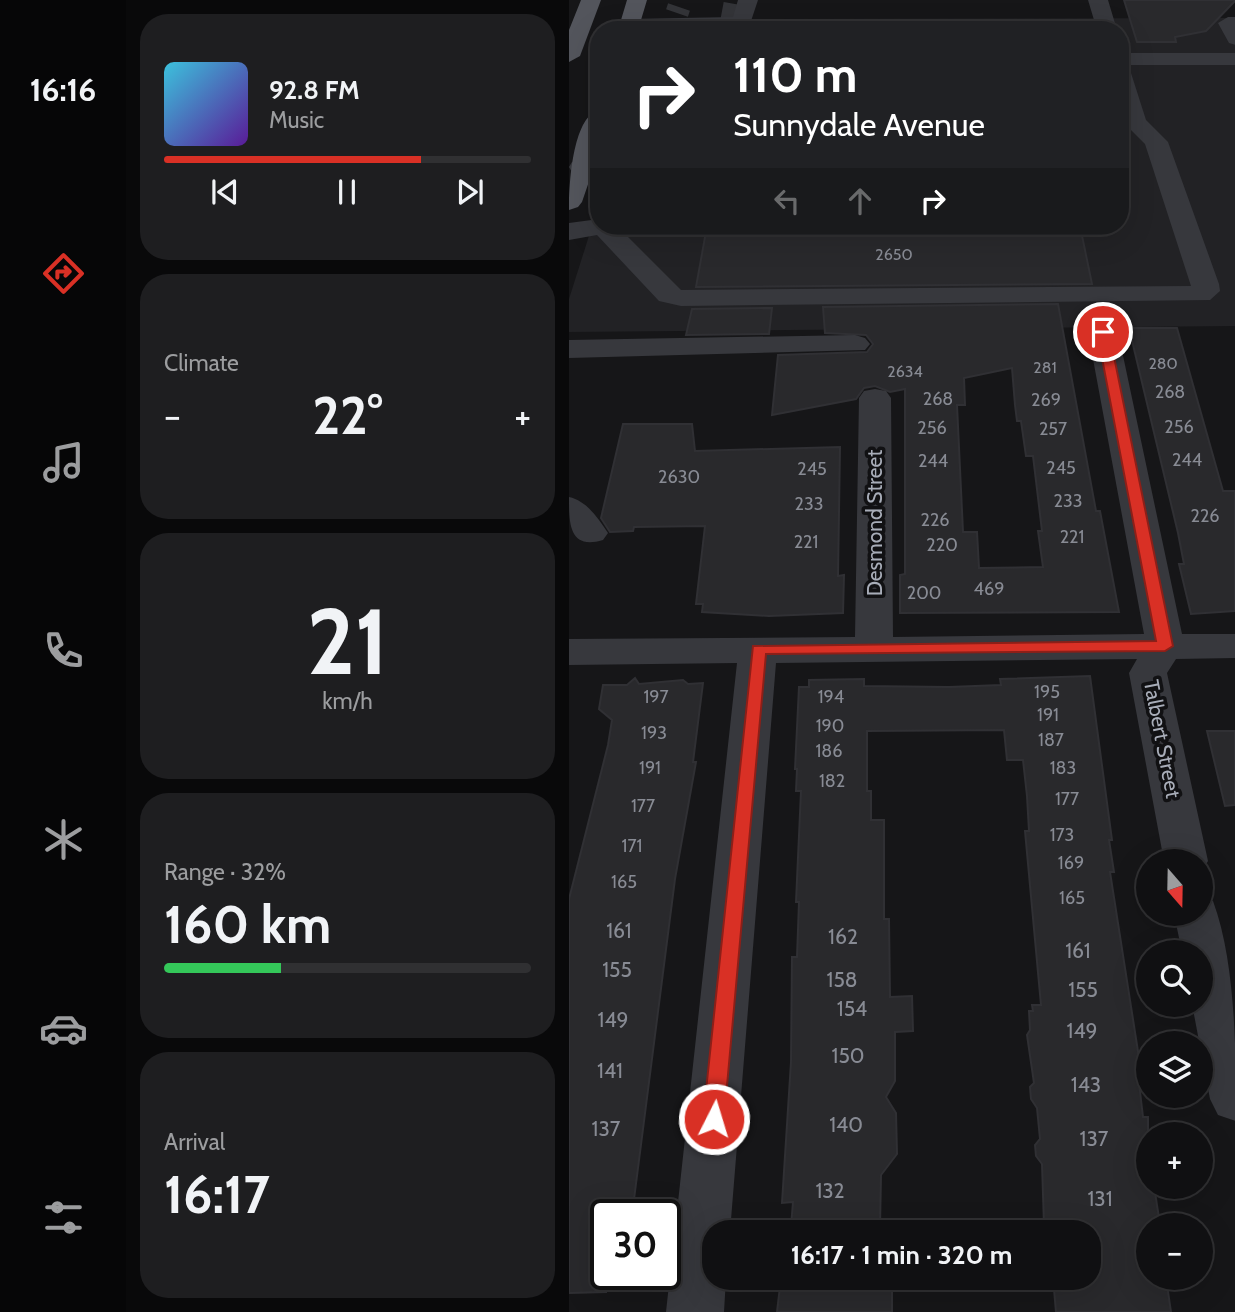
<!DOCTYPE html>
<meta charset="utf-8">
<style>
body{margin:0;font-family:Cabin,sans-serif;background:#1e1e20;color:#f1f3f6;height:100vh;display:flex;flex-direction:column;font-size:26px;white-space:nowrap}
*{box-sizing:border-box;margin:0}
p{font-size:23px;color:#9c9d9f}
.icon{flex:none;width:38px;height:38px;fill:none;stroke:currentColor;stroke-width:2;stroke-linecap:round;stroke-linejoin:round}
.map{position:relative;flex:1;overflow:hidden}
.side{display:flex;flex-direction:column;gap:14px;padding:14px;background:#09090a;width:443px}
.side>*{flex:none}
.hud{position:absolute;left:21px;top:21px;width:539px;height:214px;border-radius:28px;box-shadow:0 7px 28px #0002,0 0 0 2px #303032;background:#202124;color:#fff;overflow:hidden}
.needle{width:46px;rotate:160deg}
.buttons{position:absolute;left:567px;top:849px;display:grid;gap:14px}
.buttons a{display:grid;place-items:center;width:77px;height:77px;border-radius:50%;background:#101012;box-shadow:0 7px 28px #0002,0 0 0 2px #303032;font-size:35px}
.speed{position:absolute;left:21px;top:1199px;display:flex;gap:14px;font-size:35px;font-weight:700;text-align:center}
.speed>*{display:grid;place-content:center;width:91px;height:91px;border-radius:50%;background:#101012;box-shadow:0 7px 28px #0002,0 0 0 2px #303032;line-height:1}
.speed .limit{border:4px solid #111;border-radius:10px;background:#fff;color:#111}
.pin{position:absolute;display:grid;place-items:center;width:60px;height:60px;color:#fff;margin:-30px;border:4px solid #fff;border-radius:50%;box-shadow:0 2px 7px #0007}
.me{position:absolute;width:77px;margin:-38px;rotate:5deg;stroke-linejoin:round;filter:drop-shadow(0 0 5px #0008)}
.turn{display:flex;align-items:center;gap:24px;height:147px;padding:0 28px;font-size:32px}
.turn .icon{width:91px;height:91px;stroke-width:2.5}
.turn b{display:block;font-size:49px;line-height:60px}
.lanes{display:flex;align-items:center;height:66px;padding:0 28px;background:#0003;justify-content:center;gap:35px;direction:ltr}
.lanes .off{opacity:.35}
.big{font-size:52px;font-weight:800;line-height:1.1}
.side .card{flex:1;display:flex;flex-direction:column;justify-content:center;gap:10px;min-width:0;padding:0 24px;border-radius:28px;background:#1e1e20}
.side .dial{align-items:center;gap:0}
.dial b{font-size:91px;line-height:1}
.song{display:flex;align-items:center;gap:21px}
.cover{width:84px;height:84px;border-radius:10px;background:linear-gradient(135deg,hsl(190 70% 55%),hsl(270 70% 35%))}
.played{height:7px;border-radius:4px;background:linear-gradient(90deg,#d93025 70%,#303032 70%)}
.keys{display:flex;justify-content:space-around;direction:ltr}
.heat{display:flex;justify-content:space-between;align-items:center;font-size:38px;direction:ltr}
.charge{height:10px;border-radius:5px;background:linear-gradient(90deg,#34c759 32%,#303032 0)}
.trip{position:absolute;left:133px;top:1220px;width:399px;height:70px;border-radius:28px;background:#101012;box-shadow:0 7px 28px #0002,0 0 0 2px #303032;font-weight:800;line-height:70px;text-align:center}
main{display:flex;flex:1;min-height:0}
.tab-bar{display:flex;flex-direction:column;width:126px;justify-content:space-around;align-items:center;background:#060607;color:#9c9d9f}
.tab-bar .icon{width:49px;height:49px}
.tab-bar .active{color:#d93025}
.tab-bar b{font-size:32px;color:#f1f3f6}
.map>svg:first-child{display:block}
.built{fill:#222225}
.building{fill:#29292c;stroke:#303034;stroke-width:2;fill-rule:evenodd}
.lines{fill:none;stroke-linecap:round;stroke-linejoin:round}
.minor-tunnel{stroke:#333438;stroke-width:23;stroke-dasharray:23 11;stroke-linecap:butt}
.minor{fill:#37383d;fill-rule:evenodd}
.major{fill:#53555c;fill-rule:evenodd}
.route{fill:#d93025;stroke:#8d1f18;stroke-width:2}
.labels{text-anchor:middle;stroke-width:7;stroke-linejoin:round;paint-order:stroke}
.far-number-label{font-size:16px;fill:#888b94}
.number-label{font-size:18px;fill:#888b94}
.street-label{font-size:21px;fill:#a8adb8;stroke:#111113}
.near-number-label{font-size:21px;fill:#888b94}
</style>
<main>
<nav class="tab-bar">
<b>16:16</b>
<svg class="icon active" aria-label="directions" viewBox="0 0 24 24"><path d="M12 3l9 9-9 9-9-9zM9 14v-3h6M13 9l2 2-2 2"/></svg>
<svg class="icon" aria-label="music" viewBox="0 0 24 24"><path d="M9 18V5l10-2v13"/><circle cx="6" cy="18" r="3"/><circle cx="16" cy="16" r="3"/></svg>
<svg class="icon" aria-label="phone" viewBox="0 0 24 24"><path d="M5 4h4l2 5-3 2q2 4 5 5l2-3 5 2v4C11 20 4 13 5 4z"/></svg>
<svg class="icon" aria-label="climate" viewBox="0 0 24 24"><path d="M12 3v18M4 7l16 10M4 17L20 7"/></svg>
<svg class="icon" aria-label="car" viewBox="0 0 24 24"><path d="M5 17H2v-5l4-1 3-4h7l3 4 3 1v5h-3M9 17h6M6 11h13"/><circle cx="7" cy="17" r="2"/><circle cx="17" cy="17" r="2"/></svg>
<svg class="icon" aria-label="filters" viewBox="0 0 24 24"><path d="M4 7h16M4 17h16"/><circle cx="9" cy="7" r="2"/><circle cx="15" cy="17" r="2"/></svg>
</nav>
<section class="side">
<div class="card">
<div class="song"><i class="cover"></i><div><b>92.8 FM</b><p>Music</p></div></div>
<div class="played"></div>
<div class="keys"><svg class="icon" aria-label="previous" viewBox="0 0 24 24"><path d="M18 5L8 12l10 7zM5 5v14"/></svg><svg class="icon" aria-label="pause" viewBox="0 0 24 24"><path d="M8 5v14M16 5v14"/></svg><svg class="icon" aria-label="next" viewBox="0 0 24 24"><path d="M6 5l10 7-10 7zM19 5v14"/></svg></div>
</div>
<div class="card"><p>Climate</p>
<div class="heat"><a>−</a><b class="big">22°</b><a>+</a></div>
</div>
<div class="card dial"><b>21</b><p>km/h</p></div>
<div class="card"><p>Range · 32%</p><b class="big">160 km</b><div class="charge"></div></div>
<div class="card"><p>Arrival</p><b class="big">16:17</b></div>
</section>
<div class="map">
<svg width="667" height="1312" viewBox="0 0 667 1312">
<rect width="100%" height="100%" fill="#161618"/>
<!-- built -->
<path class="built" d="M666,18v308l-666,6v-33l30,-95v22h521v-196h-376l2,-11z"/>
<!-- building -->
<path class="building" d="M555,0h111v1l-29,30 -31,6 1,5h-39z
M138,226h373l12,58 -396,3z
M489,304l38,207h4l19,101 -219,1v-38l5,-1v-185l-15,3 -15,-6 -11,2 -8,11 -84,16 6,-60 89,-3 6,-8 -7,-9 -41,-2 -2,-26zM443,368l3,37 2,16h4l5,35h7l9,75h-4l5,36 -64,1 -2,-36h-14l-6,-127h8l-1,-27z
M203,308l-3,26 -83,1 6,-26z
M560,328h48l46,163h12v120l-44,3 -12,-50h5l-6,-31z
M54,424h69l3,27 145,-4 -2,129 6,-1 -1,38 -74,3 -67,-4 1,-8h-7l9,-78 -71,1 -1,4 -23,1 -9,-14z
M521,676l22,164h-3l5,32h-4l32,205 -3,6 4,34h5v69h6l6,38 -12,1v53h18l5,34h-115l-3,-34h36v-53h-45l-2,-61 -6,-8 -1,-11 5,-6 -3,-31 -6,-9 -1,-12 4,-4 -7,-48 3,-5 -1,-19h4l-1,-6h9l-16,-174h4l-2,-35 -4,-36h-16l-3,-30 -137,1v60h4v29h13v99h5l1,78 22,-1 1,35 -18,1v49l-9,16 10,16 1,41 -16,21 -1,52h-89l2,-25 -11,1 9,-141 1,-105h5l2,-55h-3l5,-111h-5l1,-22h-2l4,-82h10v-7l55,-1v7l85,1 52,-2 -1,-6z
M66,678l4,6 44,-4 5,4 15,-1 -10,79h3l-21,117 -42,328h-4l-1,7h-22v78l-37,1v-394l39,-154 4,-25 -13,-11 4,-24h24z
M638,731h28v74l-10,1z
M212,1278h111v34h-115z"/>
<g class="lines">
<!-- minor-tunnel -->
<path class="minor-tunnel" d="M108,13l2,-6
M163,20l3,-16"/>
<!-- minor -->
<path class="minor" d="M169,0h20l-9,27 -126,3 -4,-5 10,-6 104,-2z
M519,0h20l9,30h-20z
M659,17h8v28l-7,-2 -11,-20z
M551,53h116v12h-116z
M551,67l11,6 15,47 22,22 51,142 1,7 -10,9 -529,6 -22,-5 -62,-66 -28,5v-17l30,-4v7h18l64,64 510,-4 -46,-142 -22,-22 -3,-11z
M12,160h18v14l-27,-2 -3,-5 3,-5z
M534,323l10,3 5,6 64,302h54v24l-60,1 -9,14 41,188 -7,12v-12h-37l-35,-188 8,-14 -361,4 -46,569h-16v46h12l-2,34h-58l71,-649 -168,2v-26l286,-2 4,-239 5,-7 11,-2 11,2 5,7 2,239 251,-3 -56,-302 5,-6z
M286,335l10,3 5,6 -5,6 -296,8v-18z
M0,497c18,4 29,21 39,36l-5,7c-34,10 -34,-16 -34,-43z
M632,897l12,4c23,62 23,152 23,220l-18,-6 -8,-16 -18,-95h9v-52h-19l-8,-38h27z"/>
<!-- major -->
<path class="major" d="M12,0h20l-21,56 -11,6v-32z
M58,0h20l-9,30h-20z
M30,110v42l-17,50 -4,5 -9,3c0,-23 3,-93 30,-100z"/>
</g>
<!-- route -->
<path class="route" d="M534,329l6,3 64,314 -8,5 -399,3 -42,465 -3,6 -7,3 -8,-3 -3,-6 50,-473 403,-5 -59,-309z"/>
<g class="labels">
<!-- far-number labels -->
<g class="far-number-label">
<text x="325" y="260">2650</text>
<text x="594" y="369">280</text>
<text x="476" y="373">281</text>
<text x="336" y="377">2634</text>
</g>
<!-- number labels -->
<g class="number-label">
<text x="601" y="398">268</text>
<text x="369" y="405">268</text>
<text x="477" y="406">269</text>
<text x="610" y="433">256</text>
<text x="363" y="434">256</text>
<text x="484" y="435">257</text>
<text x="618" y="466">244</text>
<text x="364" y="467">244</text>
<text x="492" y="474">245</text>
<text x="243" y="475">245</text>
<text x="110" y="483">2630</text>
<text x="499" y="507">233</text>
<text x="240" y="510">233</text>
<text x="636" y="522">226</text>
<text x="366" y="526">226</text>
<text x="503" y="543">221</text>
<text x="237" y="548">221</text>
<text x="373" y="551">220</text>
<text x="420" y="595">469</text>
<text x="355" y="599">200</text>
<text x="478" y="698">195</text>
<text x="87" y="703">197</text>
<text x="262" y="703">194</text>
<text x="479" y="721">191</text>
<text x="261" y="732">190</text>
<text x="85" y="739">193</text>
<text x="482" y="746">187</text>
<text x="260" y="757">186</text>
<text x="81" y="774">191</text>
<text x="494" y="774">183</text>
<text x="263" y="787">182</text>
<text x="498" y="805">177</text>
<text x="74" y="812">177</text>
<text x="493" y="841">173</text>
<text x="63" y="852">171</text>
<text x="502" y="869">169</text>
<text x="55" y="888">165</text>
<text x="503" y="904">165</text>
</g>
<!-- street labels -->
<g class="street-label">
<text transform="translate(306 523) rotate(-90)" y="7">Desmond Street</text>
<text transform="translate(593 739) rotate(79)" y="7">Talbert Street</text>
</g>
<!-- near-number labels -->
<g class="near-number-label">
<text x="50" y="938">161</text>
<text x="274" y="944">162</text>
<text x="509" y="958">161</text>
<text x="48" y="977">155</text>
<text x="273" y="987">158</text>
<text x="514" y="997">155</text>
<text x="283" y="1016">154</text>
<text x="44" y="1027">149</text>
<text x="513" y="1038">149</text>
<text x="279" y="1063">150</text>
<text x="41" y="1078">141</text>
<text x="517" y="1092">143</text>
<text x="277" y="1132">140</text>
<text x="37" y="1136">137</text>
<text x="525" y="1146">137</text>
<text x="261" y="1198">132</text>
<text x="531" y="1206">131</text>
</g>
</g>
</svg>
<div class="buttons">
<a><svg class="needle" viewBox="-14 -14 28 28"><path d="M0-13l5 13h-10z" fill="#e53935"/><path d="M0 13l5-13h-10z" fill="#9c9d9f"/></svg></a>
<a><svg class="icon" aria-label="search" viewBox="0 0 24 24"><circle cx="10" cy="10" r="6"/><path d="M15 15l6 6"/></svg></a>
<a><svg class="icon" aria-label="layers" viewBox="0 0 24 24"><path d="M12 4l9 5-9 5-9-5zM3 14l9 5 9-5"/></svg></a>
<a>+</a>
<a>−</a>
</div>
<div class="speed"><div class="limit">30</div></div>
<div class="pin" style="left:534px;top:332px;background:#d93025"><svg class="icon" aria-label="arrive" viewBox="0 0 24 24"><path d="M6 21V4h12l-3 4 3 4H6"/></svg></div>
<svg class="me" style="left:145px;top:1119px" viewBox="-20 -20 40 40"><circle r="17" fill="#d93025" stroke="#fff" stroke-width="3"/><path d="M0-11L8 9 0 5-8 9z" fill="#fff"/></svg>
<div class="trip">16:17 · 1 min · 320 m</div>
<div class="hud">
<div class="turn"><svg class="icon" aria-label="right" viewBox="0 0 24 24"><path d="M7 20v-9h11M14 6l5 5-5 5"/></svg><div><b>110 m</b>Sunnydale Avenue</div></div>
<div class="lanes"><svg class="icon off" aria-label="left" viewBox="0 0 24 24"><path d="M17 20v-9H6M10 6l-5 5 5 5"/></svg><svg class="icon off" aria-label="ahead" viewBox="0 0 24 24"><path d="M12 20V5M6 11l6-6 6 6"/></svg><svg class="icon" aria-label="right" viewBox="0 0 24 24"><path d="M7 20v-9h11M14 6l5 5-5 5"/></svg></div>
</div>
</div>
</main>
